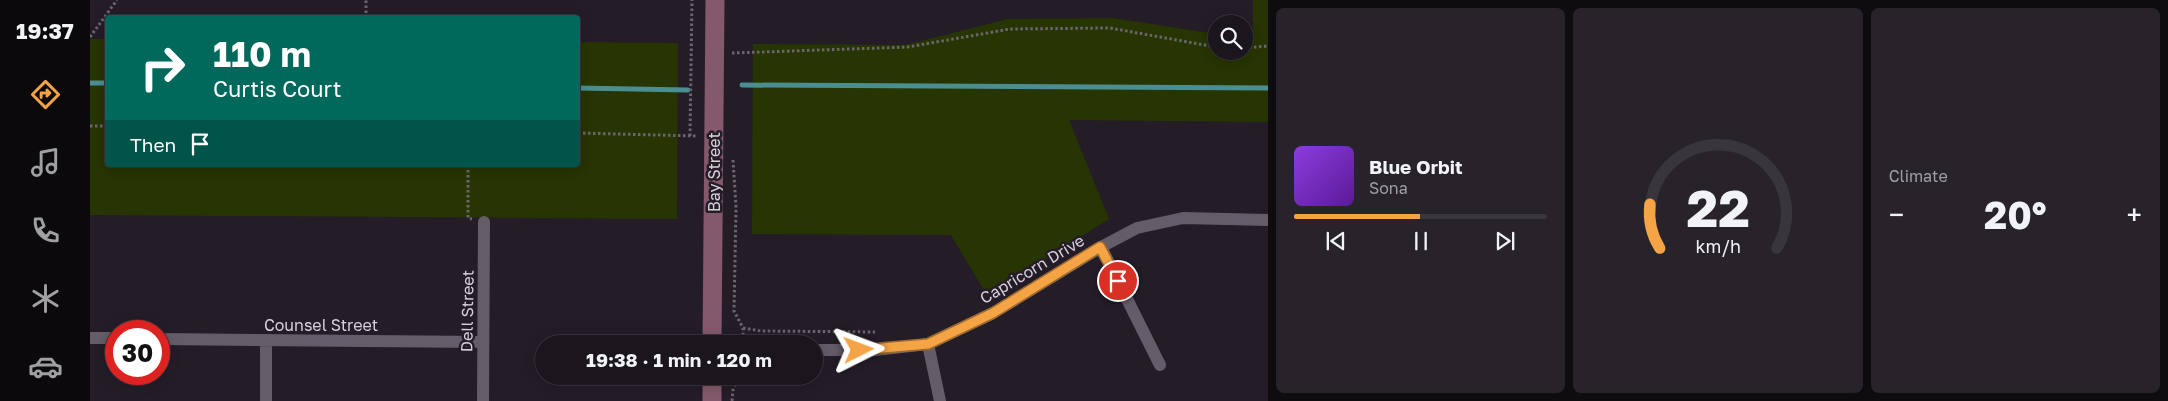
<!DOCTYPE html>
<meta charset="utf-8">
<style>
body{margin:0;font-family:"Golos Text",sans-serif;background:#28232b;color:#f1f3f6;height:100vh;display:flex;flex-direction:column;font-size:19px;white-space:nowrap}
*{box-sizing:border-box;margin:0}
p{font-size:16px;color:#a09fa4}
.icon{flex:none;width:28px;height:28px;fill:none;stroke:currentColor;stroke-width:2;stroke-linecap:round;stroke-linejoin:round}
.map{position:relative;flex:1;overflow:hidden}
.sheet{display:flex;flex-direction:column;gap:8px;padding:8px;background:#0f0c10;width:900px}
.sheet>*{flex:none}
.hud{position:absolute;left:15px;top:15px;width:475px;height:152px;border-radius:5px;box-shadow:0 2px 12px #0003,0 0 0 1px #39353c;background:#00695c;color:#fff;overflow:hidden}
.controls{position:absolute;left:1118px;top:15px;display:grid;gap:10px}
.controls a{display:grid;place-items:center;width:45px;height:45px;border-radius:50%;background:#1b161e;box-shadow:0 2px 12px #0003,0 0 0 1px #39353c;font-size:25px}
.speed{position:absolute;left:15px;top:320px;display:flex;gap:10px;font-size:25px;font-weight:700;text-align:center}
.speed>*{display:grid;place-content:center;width:65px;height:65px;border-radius:50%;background:#1b161e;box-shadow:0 2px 12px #0003,0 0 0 1px #39353c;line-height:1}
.speed .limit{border:8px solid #d22;background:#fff;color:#111}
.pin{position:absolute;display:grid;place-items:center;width:42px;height:42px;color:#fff;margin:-21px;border:2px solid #fff;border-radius:50%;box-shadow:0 1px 5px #0007}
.me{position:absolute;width:55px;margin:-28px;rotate:87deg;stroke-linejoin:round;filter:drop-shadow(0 0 4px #0008)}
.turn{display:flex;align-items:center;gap:18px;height:105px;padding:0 25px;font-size:22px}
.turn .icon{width:65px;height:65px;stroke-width:2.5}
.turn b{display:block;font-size:35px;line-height:42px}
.then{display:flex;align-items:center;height:48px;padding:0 25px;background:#0003;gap:10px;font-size:19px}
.big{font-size:38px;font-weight:700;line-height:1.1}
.sheet .widget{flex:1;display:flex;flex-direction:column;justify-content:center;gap:8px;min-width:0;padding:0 18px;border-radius:8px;background:#28232b}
.sheet .dial{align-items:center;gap:0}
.dial svg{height:130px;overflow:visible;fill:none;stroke:#39353c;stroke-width:7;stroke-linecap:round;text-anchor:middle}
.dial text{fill:#f1f3f6;stroke:none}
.song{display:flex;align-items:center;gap:15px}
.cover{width:60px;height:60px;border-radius:8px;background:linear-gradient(135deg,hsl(270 70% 55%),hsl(270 70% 35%))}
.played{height:5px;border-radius:2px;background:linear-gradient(90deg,#f4a444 50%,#39353c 50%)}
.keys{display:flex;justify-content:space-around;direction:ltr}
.heat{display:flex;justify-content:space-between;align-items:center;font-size:28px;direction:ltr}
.sheet .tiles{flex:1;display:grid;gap:8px;grid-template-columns:repeat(3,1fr)}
.trip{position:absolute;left:445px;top:335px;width:288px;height:50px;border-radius:25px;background:#1b161e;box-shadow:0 2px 12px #0003,0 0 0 1px #39353c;font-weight:700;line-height:50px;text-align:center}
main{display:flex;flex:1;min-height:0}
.tab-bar{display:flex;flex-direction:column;width:90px;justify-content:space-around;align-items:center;background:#0b090c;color:#a09fa4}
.tab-bar .icon{width:35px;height:35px}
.tab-bar .selected{color:#f4a444}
.tab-bar b{font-size:22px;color:#f1f3f6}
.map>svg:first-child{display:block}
.green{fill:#263501}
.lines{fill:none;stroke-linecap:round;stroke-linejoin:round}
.stream{stroke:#4b8e91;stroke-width:5}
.path{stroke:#6b656e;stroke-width:3;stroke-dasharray:2.5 2.5;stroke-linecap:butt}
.street{stroke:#645c69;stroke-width:12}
.secondary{stroke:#84596b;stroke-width:19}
.route-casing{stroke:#9f6b2c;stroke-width:12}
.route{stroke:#f4a444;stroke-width:9}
.labels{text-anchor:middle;stroke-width:5;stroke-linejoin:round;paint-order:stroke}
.street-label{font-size:16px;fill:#d6d1d8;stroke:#241d28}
</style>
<main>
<nav class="tab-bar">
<b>19:37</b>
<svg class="icon selected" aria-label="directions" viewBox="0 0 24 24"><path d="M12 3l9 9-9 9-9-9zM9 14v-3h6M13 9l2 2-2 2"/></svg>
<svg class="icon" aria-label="music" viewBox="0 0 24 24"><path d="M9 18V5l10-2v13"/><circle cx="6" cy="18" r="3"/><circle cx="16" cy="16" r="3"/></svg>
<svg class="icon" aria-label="phone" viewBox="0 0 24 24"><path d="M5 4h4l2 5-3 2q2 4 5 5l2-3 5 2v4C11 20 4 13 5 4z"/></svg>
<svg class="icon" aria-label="climate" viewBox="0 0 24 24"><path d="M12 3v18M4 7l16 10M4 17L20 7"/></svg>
<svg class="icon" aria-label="car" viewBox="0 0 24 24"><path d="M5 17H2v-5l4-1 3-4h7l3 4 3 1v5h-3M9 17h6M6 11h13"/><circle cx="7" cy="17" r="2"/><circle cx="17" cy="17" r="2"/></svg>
</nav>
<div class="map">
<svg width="1178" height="401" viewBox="0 0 1178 401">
<rect width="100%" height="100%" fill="#241d28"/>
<!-- green -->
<path class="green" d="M1163,0h15v122l-199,-2 40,99 -122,76 -36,-60 -199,-1 1,-190 152,1 103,-26 105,-1 103,16v17h28v-13l9,1z
M0,39h17l1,126h470v-123l100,1 -1,176 -587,-4z"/>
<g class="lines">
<!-- stream -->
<path class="stream" d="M0,83h18
M652,85l526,3
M488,88l110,2"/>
<!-- path -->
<path class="path" d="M276,18v-18
M0,37l27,-37
M1154,48l24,-2
M642,53l176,-6 102,-18 100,-1 106,19
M0,126h18
M488,133l119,3
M600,136l2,-136
M643,160l3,47 -2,104 9,17v16
M378,165v53l4,1
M653,328l18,3 114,1
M642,401l1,-11 5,-14"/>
<!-- street -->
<path class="street" d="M1011,247l59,118
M0,338h26
M69,339l324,3
M838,344l12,57
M724,350h61l53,-6 65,-31 108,-66 36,-19 46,-10 85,2
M176,401v-61
M393,401l1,-179"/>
<!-- secondary -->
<path class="secondary" d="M622,344l3,-344
M622,401v-25"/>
</g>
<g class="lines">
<!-- route casing -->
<g class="route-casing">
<path id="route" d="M769,350l69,-6 65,-31 107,-66 18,34"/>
</g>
<!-- route -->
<use href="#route" class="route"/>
</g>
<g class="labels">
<!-- street labels -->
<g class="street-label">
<text transform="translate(624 172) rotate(-90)" y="6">Bay Street</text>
<text transform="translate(942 269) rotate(-31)" y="6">Capricorn Drive</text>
<text transform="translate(377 311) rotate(-89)" y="6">Dell Street</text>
<text x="231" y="331">Counsel Street</text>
</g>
</g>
</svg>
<div class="controls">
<a><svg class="icon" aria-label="search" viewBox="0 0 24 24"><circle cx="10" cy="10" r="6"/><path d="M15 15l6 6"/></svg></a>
</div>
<div class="speed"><div class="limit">30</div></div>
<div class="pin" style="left:1028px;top:281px;background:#d93025"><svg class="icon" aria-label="arrive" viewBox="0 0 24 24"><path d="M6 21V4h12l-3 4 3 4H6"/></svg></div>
<svg class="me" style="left:769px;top:350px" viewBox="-20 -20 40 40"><path d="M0-17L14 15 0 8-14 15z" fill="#f4a444" stroke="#fff" stroke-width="4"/></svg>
<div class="trip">19:38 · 1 min · 120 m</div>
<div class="hud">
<div class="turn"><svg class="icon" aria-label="right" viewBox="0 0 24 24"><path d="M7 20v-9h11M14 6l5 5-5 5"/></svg><div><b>110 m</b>Curtis Court</div></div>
<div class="then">Then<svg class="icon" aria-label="arrive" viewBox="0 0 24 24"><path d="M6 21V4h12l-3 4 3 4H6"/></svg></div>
</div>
</div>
<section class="sheet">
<div class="tiles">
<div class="widget">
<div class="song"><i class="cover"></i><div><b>Blue Orbit</b><p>Sona</p></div></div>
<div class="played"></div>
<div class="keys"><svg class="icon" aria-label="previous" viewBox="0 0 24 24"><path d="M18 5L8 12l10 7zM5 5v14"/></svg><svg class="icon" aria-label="pause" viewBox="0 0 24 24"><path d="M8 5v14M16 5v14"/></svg><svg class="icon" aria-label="next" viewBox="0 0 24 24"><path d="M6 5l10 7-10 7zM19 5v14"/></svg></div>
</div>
<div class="widget dial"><svg viewBox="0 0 100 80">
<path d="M14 69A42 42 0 1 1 86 69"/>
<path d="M14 69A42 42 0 0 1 8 42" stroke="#f4a444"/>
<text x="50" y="56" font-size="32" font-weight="700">22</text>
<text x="50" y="72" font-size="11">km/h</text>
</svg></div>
<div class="widget"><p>Climate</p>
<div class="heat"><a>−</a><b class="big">20°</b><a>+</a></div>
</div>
</div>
</section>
</main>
